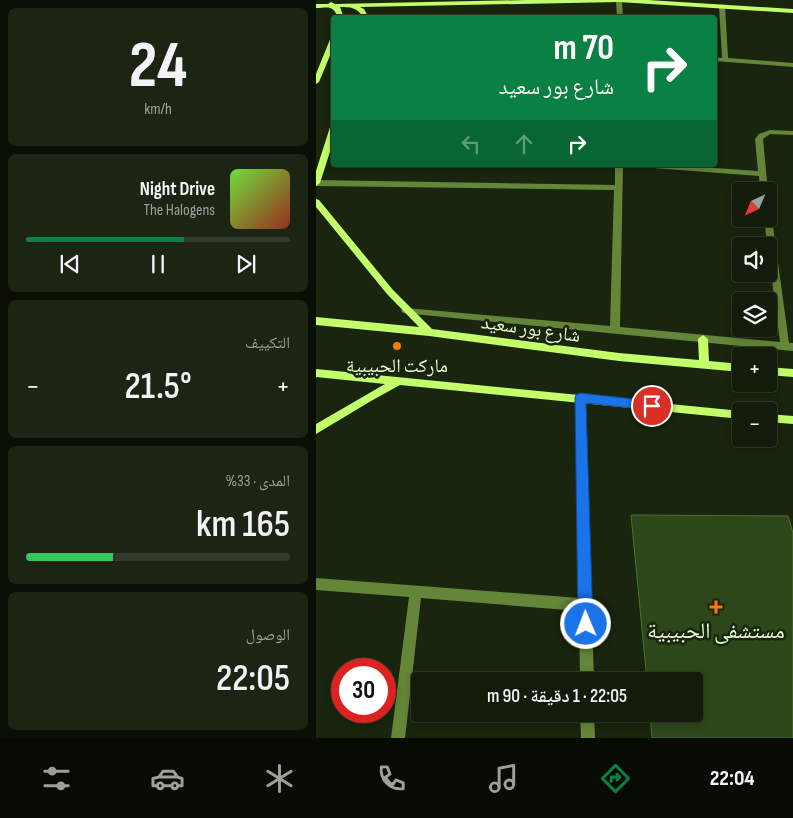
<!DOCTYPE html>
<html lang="ar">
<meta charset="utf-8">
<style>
body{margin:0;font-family:"Sofia Sans Condensed","Noto Naskh Arabic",sans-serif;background:#1c2513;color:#f1f3f6;direction:rtl;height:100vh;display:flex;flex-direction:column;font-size:19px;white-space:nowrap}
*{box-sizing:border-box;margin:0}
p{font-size:16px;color:#9da19c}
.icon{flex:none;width:28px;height:28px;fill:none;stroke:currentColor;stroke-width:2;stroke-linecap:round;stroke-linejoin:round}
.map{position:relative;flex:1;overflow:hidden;direction:ltr}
.side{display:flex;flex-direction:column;gap:8px;padding:8px;background:#0a0f06;width:316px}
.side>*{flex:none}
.hud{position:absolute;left:15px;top:15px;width:386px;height:152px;border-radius:5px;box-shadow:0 2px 8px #0003,0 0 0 1px #323a2b;direction:rtl;background:#0b8043;color:#fff;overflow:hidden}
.needle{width:32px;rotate:224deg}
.fabs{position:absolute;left:416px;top:182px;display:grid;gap:10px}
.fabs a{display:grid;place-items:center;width:45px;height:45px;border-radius:5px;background:#131c0a;box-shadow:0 2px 8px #0003,0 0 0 1px #323a2b;font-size:25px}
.speed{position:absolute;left:15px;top:658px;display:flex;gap:10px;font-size:25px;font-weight:700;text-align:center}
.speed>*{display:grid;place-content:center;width:65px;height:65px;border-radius:50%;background:#131c0a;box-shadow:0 2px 8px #0003,0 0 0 1px #323a2b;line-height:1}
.speed .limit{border:8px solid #d22;background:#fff;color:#111}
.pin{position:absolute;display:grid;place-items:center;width:42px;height:42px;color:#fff;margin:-21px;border:2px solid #fff;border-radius:50%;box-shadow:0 1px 5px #0007}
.me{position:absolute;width:55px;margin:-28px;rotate:359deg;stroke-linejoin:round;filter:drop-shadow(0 0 4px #0008)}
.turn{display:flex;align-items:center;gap:18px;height:105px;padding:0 20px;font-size:22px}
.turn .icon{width:65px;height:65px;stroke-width:2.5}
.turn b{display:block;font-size:35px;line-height:42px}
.lanes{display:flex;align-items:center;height:48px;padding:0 20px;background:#0003;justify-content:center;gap:25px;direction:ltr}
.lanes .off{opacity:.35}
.big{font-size:38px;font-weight:600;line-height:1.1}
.side .card{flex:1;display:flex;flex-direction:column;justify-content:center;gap:8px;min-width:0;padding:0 18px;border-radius:8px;background:#1c2513}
.side .dial{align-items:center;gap:0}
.dial b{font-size:65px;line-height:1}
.song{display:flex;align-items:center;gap:15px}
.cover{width:60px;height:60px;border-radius:8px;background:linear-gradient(135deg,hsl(100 70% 55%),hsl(10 70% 35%))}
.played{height:5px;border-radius:2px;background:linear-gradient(90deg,#0b8043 60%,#323a2b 60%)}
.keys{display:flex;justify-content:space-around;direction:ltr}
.heat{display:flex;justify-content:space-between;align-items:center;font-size:28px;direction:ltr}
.charge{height:8px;border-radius:4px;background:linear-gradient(90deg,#34c759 33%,#323a2b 0)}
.trip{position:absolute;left:95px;top:672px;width:292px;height:50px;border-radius:5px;background:#131c0a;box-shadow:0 2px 8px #0003,0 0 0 1px #323a2b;font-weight:600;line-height:50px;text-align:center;direction:rtl}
.dock{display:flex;height:80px;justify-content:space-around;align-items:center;background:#080b04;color:#9da19c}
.dock .icon{width:35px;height:35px}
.dock .active{color:#0b8043}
.dock b{font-size:22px;color:#f1f3f6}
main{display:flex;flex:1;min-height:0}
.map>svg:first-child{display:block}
.building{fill:#2d461a;stroke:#4a732c}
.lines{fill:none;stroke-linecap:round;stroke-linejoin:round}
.street{fill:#658539;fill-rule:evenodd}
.secondary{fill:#c3ff69;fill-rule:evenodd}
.route{fill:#1a73e8;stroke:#114b97}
.poi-dot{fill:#fd7900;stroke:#19250e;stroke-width:2}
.labels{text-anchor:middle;stroke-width:5;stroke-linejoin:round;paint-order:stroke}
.street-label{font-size:19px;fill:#e9ffd2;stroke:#19250e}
.poi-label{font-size:19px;fill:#e9ffd2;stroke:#19250e}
.near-poi-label{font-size:22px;fill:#e9ffd2;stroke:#19250e}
</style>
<main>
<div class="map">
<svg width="477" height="738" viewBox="0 0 477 738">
<rect width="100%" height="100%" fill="#19250e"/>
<!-- building -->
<path class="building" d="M315,515l157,1 5,17v205h-141l-2,-24h45v-33h-48z"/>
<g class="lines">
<!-- street -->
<path class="street" d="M300,0h6l1,18h-6z
M406,4l3,2 3,52 65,5v4l-78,-6v-4l7,1 -3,-52z
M454,130l23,1v4l-23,-1 -7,5 5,52h-8l-1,-15 -119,-9 -4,-2h36l86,6 -3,-32 4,-5z
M299,165h8l-3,162 160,15 -16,-123h4v-3l4,3 17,124h4v8l-390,-38 -2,-2 2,-2 3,-1 204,18 4,-136 -298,-4v-6l299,5z
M264,394l4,1 1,3 9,283h-14l-1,-70 -158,-13 -16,140h-14l18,-141 -93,-7v-12l263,20 -4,-200 1,-3z
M264,714h14l1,24h-14z"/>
<!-- secondary -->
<path class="secondary" d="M212,0h120l145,9v4l-174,-11 -259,5 4,2 5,9h-6c-5,-11 -13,-11 -23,-11l4,11h-6c-5,-14 -10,-10 -22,-10v-4h12l3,-2 4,2z
M18,35v11l-15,36 -3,2v-10l15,-37z
M15,124h3v15l-14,44 -4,3v-15z
M0,199l3,1 74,90 39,39 187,24 80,7 -1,-21 5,-4 5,4 1,22 32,3v8l-122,-11 -190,-25 -113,-11v-8l103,10 -32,-33 -71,-87z
M452,367l25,2v8l-25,-2z
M0,369l425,42h2h-2v8l-341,-34 -29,16 -55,33v-10l69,-40 -69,-7z
M452,414l25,2v8l-25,-2z"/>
</g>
<!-- route -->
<path class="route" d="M264,393l72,8 4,1 2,4 -2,3 -4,1 -66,-7 7,221 -2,5 -5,2 -6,-2 -2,-5 -3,-226 1,-3z"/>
<!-- markers -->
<g class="poi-dot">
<circle cx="81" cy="346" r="5"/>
<path d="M397.5 599.5h5v5h5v5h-5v5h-5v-5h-5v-5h5z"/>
</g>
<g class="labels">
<!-- street labels -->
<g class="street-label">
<text transform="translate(215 328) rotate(8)" y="7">شارع بور سعيد</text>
</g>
<!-- poi labels -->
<g class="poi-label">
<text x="81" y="372">ماركت الحبيبية</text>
</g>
<!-- near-poi labels -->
<g class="near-poi-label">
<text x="400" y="638">مستشفى الحبيبية</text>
</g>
</g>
</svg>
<div class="fabs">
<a><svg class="needle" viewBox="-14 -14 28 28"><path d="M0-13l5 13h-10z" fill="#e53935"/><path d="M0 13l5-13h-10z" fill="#9da19c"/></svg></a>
<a><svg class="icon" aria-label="sound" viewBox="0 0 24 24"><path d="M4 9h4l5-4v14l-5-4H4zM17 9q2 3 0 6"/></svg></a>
<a><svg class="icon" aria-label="layers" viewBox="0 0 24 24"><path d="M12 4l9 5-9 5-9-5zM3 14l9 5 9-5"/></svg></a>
<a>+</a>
<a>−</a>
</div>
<div class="speed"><div class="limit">30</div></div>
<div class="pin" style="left:336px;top:406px;background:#d93025"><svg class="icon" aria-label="arrive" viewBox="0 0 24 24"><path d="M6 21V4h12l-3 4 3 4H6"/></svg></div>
<svg class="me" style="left:270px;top:624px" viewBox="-20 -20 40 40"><circle r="17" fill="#1a73e8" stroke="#fff" stroke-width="3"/><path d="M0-11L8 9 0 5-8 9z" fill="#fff"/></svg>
<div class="trip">22:05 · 1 دقيقة · 90 m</div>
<div class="hud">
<div class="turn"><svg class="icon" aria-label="right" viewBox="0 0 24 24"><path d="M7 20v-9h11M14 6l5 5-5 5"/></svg><div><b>70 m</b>شارع بور سعيد</div></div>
<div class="lanes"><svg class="icon off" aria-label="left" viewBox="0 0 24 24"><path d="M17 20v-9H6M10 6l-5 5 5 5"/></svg><svg class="icon off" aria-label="ahead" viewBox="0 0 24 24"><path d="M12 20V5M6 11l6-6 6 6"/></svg><svg class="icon" aria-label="right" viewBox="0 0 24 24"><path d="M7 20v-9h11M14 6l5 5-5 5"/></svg></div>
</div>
</div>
<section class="side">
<div class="card dial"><b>24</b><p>km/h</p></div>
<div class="card">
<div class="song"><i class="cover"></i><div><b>Night Drive</b><p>The Halogens</p></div></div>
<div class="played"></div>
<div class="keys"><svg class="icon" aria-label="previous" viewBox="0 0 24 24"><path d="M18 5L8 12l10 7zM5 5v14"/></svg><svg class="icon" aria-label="pause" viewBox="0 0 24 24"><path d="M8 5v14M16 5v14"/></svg><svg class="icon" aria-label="next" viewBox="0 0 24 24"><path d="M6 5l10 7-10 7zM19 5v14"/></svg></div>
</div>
<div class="card"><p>التكييف</p>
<div class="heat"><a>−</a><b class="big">21.5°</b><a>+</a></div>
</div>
<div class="card"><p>المدى · 33%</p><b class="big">165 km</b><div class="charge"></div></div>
<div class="card"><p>الوصول</p><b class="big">22:05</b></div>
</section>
</main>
<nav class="dock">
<b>22:04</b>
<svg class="icon active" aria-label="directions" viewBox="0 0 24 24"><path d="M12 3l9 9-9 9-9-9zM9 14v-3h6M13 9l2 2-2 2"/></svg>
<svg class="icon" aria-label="music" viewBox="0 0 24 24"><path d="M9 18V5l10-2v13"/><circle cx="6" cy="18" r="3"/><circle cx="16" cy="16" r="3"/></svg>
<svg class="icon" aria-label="phone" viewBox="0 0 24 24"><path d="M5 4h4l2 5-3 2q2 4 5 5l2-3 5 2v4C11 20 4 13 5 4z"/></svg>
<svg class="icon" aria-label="climate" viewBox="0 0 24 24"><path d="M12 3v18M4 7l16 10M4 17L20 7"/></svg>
<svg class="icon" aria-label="car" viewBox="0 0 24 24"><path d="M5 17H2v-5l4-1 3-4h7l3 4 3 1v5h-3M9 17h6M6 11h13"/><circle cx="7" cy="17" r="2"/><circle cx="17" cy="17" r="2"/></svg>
<svg class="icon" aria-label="filters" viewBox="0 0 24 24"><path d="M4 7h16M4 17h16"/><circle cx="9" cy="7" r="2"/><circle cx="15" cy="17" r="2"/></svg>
</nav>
